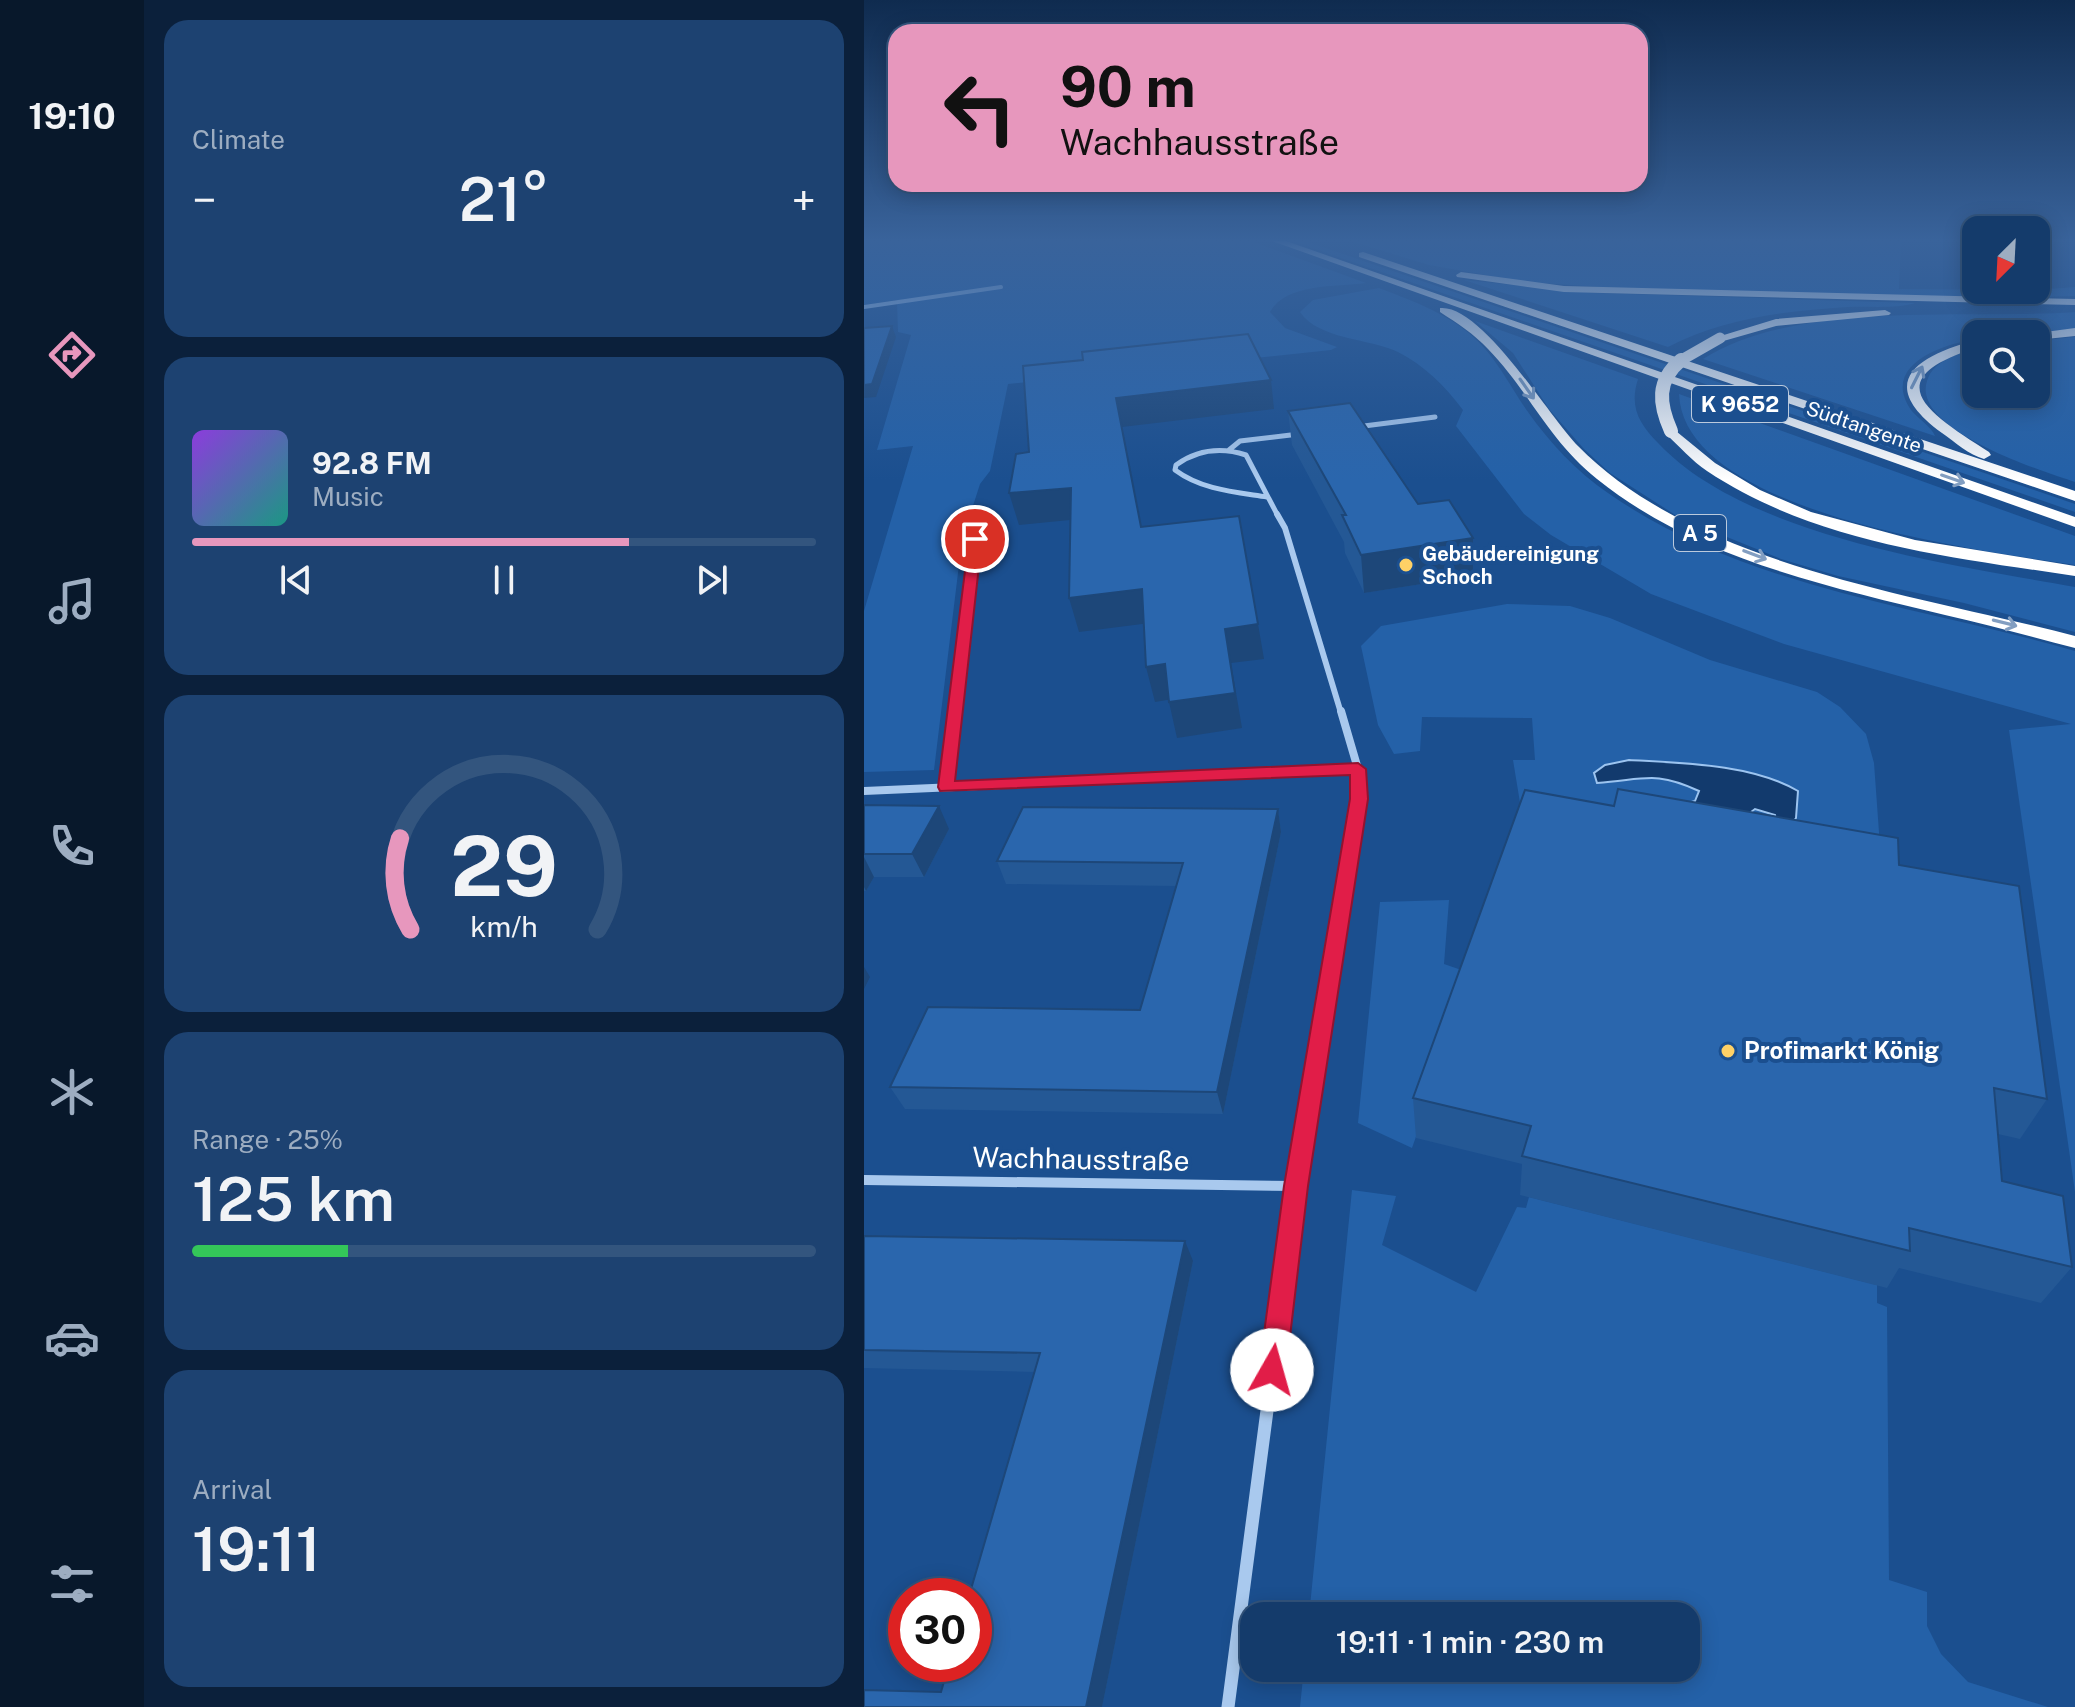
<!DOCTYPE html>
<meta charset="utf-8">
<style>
body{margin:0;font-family:"Public Sans",sans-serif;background:#1d4271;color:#f1f3f6;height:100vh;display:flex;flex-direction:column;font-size:30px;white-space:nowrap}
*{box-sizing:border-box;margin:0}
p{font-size:26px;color:#9dadc1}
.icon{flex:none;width:44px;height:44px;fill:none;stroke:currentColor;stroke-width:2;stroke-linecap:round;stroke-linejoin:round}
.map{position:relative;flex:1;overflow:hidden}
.side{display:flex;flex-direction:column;gap:20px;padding:20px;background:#0b203b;width:720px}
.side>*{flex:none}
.top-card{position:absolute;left:24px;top:24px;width:760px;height:168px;border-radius:24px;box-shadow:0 4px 20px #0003,0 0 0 2px #33557e;background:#e797bd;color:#111;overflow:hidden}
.needle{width:52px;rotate:204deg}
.controls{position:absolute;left:1098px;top:216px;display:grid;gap:16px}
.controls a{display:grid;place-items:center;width:88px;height:88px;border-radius:16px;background:#143b6b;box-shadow:0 4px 20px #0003,0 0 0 2px #33557e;font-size:40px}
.speed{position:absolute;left:24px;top:1578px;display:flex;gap:16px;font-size:40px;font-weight:700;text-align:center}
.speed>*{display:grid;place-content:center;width:104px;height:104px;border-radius:50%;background:#143b6b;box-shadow:0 4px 20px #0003,0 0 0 2px #33557e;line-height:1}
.speed .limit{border:12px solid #d22;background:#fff;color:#111}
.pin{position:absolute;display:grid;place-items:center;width:68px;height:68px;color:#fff;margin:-34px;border:4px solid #fff;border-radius:50%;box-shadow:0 2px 8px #0007}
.me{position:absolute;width:88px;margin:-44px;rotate:7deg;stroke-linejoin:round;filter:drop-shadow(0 0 6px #0008)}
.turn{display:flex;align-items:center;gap:28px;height:168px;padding:0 40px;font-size:36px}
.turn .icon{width:104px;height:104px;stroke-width:2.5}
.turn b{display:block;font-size:56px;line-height:68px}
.big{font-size:60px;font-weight:600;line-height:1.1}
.side .card{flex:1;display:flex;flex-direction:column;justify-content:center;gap:12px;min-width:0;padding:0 28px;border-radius:24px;background:#1d4271}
.side .dial{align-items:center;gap:0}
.dial svg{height:208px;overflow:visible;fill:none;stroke:#33557e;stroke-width:7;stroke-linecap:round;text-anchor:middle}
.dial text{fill:#f1f3f6;stroke:none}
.song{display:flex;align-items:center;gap:24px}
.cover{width:96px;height:96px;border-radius:12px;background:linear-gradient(135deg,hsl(270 70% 55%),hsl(170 70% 35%))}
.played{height:8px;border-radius:4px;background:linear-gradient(90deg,#e797bd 70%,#33557e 70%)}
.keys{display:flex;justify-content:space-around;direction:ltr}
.heat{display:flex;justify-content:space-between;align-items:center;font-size:44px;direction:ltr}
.charge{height:12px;border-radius:6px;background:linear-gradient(90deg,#34c759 25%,#33557e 0)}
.trip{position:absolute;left:376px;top:1602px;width:460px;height:80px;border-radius:24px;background:#143b6b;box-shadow:0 4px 20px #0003,0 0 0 2px #33557e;font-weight:600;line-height:80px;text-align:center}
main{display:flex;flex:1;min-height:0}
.menu{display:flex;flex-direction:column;width:144px;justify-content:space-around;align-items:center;background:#08182b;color:#9dadc1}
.menu .icon{width:56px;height:56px}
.menu .selected{color:#e797bd}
.menu b{font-size:36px;color:#f1f3f6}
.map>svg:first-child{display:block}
.green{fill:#2461a8;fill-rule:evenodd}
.water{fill:#123a6d;stroke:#9cc4f0;stroke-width:2}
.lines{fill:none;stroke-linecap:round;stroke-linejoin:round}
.lane-far1{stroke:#a9c9ee;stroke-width:5}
.lane{stroke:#a9c9ee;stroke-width:6}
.street-far5{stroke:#a9c9ee;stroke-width:4}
.street-far4{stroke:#a9c9ee;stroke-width:5}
.street-far3{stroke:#a9c9ee;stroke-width:6}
.street-far2{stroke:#a9c9ee;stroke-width:8}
.street-far1{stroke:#a9c9ee;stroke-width:10}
.street{stroke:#a9c9ee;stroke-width:13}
.highway{fill:#fff;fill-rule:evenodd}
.highway-bridge-far1{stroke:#fff;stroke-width:11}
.highway-bridge{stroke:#fff;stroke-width:14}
.wall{fill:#245895}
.shaded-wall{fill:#1d4779}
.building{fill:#2a66ad;stroke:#1d4779;stroke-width:2}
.oneway{stroke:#829ec1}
.route{fill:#e11d48;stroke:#92132f;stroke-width:2}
.poi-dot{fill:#ffd166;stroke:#1b4f8f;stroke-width:3}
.labels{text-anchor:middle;stroke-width:8;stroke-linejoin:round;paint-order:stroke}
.far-street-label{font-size:20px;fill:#fff;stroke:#1b4f8f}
.far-poi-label{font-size:20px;font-weight:bold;fill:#fff;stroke:#1b4f8f;text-anchor:start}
.shield{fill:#1b4f8f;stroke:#bbcadd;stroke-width:2}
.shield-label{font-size:22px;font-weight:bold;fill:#fff}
.poi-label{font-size:24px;font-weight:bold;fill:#fff;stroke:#1b4f8f;text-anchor:start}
.near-street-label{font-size:28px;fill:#fff;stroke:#1b4f8f}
</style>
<main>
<nav class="menu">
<b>19:10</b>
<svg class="icon selected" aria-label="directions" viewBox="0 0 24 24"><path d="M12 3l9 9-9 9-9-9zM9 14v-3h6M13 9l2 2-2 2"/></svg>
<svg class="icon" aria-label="music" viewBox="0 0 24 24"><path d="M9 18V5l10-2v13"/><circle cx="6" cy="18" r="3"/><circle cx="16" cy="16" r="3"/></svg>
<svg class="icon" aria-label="phone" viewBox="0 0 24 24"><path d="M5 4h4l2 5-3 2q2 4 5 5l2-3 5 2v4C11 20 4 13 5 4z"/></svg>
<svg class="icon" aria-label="climate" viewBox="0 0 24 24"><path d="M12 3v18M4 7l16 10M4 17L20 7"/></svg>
<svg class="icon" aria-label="car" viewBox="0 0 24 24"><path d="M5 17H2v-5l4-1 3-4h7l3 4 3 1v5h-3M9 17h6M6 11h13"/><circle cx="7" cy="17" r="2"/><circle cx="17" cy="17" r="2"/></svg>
<svg class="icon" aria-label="filters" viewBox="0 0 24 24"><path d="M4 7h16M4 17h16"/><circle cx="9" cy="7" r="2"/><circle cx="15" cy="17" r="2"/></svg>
</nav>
<section class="side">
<div class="card"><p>Climate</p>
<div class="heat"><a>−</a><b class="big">21°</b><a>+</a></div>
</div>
<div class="card">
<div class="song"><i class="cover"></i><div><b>92.8 FM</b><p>Music</p></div></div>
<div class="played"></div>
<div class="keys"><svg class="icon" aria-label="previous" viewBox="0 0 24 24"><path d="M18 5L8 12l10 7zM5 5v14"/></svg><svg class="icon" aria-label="pause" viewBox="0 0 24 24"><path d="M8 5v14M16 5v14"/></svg><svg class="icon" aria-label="next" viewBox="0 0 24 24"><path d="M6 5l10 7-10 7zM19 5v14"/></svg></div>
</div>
<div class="card dial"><svg viewBox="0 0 100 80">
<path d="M14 69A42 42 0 1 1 86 69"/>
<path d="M14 69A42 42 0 0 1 10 34" stroke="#e797bd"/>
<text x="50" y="56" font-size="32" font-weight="700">29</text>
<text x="50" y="72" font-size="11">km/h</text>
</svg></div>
<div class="card"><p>Range · 25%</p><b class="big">125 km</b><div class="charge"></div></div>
<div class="card"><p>Arrival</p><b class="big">19:11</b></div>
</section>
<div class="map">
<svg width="1211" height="1707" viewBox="0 0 1211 1707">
<rect width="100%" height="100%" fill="#1b4f8f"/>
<!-- green -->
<path class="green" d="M0,241h387l115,42c-30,4 -80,0 -96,29l15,16 52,19 -6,3 -323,34 -18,87 -10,13 -18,56 -28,230 -70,2v-161l49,-165 -36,4 34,-115 -13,-3 -1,-32 -33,5z
M428,241h13l770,263v8z
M486,241h551l-2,48 137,1 39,-3v9l-66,2 -393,-10 -91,-6 -96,-17z
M600,280l129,13 322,10c-19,6 -46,3 -67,4 -62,4 -124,11 -180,40z
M515,288c31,12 65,24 91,46 26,22 39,51 58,78 21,30 49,60 80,81 136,95 311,113 467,158v541l-66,-462 62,-6 -287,-80 -133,-50 -100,-59 -27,-21 -68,-88 7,-16c-18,-24 -38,-44 -65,-58 -29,-14 -79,-12 -98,-40l13,-12z
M1211,312v17l-52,5h-47v5c-33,5 -96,26 -65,71 7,9 21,17 24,26l-232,-77c95,-60 262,-39 372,-47z
M611,321l163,58c-9,28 1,45 21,65 88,93 294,121 416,143v45l-111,-29 -126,-27 -57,-17 -101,-41 -70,-45 -26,-24 -35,-40 -36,-56z
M1211,337v145c-33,-11 -164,-52 -148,-101 6,-20 30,-27 49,-32v45h60v-53z
M815,394l396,142v29c-96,-15 -391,-51 -396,-171z
M643,604l63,2 40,12 100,42 107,32 23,15 26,27 8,29 8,111 -358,-47 -11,-67h22l-3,-42 -110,-1 -2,34 -26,3 -16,-29 -17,-79 20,-20zM765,760c53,3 124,4 169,31l-23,24 -21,-6 -68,-6 9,-2 4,-10 -22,-10 -72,-16z
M585,900l-5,64 29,10 -61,174 -54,-25 22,-221z
M488,1190l44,6 -14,49 94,47 41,-85 9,1 3,-11 348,88v18l10,4 2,273 38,12v34l14,28 27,28 80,25h-748l4,-39h382v-52h-377z"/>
<!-- water -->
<path class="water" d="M765,760c53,3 123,4 169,31l-2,27 -6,8h-13l-2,-11 -20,-6 -12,9 -59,-14 11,-3 4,-10c-45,-21 -55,-11 -102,-8l-3,-10 11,-8z"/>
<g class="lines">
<!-- lane-far1 -->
<path class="lane-far1" d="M91,713l20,-174"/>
<!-- lane -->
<path class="lane" d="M82,787l9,-76"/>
<!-- street-far5 -->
<path class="street-far5" d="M0,307l137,-20"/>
<!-- street-far4 -->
<path class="street-far4" d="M492,427l79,-10
M365,450l11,-9 59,-7
M403,497c-32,-5 -65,-7 -92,-27l1,-5c21,-15 45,-18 70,-10l32,61"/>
<!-- street-far3 -->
<path class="street-far3" d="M413,514l8,14 56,185"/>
<!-- street-far2 -->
<path class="street-far2" d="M0,791l494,-22
M468,967l27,-168 -1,-30 -17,-58"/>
<!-- street-far1 -->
<path class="street-far1" d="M1,1180l431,6
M418,1291l50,-326"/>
<!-- street -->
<path class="street" d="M364,1707l55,-418"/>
<!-- highway -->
<path class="highway" d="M408,241h14l789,276v10z
M499,252l712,239v10l-716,-244v-4z
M597,272l103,14 511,13v6l-511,-13 -107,-15 -1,-2z
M576,308c42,-4 109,109 138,138 119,121 338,148 497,190v12c-43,-11 -86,-23 -130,-33 -119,-29 -250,-57 -348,-136 -49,-39 -68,-88 -109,-130 -14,-15 -31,-26 -48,-37z
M1021,310l6,3 -2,2 -113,11 -56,16 -6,-4 62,-19z
M1211,328v8l-39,4v-6h-5z
M1112,340v8c-102,32 -46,66 13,104l2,3 -7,4c-15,-4 -29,-17 -42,-26 -68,-50 -26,-77 34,-93z
M807,427l44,36 45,27 51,22 104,28 160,26v10c-125,-19 -260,-33 -368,-105 -15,-10 -28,-25 -41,-37l-2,-3z"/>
<!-- highway-bridge-far1 -->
<path class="highway-bridge-far1" d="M814,362l42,-24"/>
<!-- highway-bridge -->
<path class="highway-bridge" d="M807,431c-12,-27 -15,-50 10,-71"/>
</g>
<!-- wall -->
<path class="wall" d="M424,411l130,93 55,72 -109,17 -19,-40 -1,-11 -52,-97z
M0,805l85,24 -25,48h-50l-8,14h-2z
M414,809l3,23 -58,282 -318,-5 -15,-22 250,-77 37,-124 -171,-2 -9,-23z
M1035,865l148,234 -27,40 -22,-5 4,47 70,86 -31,36 -142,-35 -12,20 -367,-93 2,-31 -106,-26 -3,-40z
M0,1236l329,25 -91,446h-238l77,-15 94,-320 -171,-4z"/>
<!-- shaded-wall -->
<path class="shaded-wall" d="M28,326l4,11 -20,60 -12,1v-13z
M407,380l3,29 -152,18 27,132 -33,-161z
M207,488l9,31 -61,6 -10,-32z
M609,538v38l-109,17 -3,-38z
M278,589l8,34 -71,9 -10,-34z
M394,624l6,35 -33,4 11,65 -65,10 -8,-36 56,-73z
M301,664l8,35 -18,3 -9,-35z
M75,806l10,23 -25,48 -12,-23z
M414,809l3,23 -58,282 -6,-22z
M0,857l10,20 -8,14 -2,-4z
M0,967l6,10 -6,12z
M321,1241l8,20 -91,446h-16z"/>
<!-- building -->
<path class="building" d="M28,326l-20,58 -8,1v-57z
M384,334l23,46 -155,18 25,129 98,-11 19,108 -33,5 10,64 -66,9 -4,-38 -19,3 -4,-78 -73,9 2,-110 -62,5 7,-39 13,-2 -6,-86 60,-6 -1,-8z
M486,403l68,101 31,-4 24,38 -112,17 -19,-40h4l-58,-104z
M754,789l280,49 1,27 120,21 28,213 -53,-11 8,93 61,15 9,71 -163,-39 1,23 -388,-95 9,-30 -118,-28 112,-308 89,16z
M0,805l75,1 -27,48h-48z
M159,807l255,2 -61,283 -327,-5 38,-80 212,3 43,-147 -186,-2z
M0,1236l321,5 -99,466h-222v-17l77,2 8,-28h25v-68h-5l71,-243 -176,-3z"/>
<!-- one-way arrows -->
<defs><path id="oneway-shaft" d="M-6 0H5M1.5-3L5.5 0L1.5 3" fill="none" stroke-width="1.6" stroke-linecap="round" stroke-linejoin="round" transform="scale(2)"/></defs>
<g class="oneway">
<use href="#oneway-shaft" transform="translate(1053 377) rotate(-63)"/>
<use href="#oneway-shaft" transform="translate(663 389) rotate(55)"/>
<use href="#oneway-shaft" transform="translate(1089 479) rotate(19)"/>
<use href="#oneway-shaft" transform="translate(891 555) rotate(21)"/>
<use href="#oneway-shaft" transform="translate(1141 623) rotate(14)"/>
</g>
<!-- sky -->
<linearGradient id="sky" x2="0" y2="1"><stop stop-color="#0f2b4f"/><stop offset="0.5" stop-color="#39639b"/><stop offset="1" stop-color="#39639b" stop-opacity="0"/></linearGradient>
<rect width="1211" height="480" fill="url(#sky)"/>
<!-- route -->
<path class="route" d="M111,535l7,4 -27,242 403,-18 8,6 2,30 -60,387 -22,184 -4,10 -10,4 -9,-4 -4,-10 25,-184 66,-387v-24l-410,16 -2,-4 31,-248z"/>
<!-- markers -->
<g class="poi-dot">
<circle cx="542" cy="565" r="8"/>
<circle cx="864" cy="1051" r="8"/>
</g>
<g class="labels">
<!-- far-street labels -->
<g class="far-street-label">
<text transform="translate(1000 427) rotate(19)" y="7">Südtangente</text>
</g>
<!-- far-poi labels -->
<g class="far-poi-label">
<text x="558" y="561">Gebäudereinigung<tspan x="558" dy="23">Schoch</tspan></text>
</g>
<!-- shield labels -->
<g class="shield">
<rect x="828" y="386" width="96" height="36" rx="6"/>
<rect x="810" y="515" width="52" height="36" rx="6"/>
</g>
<g class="shield-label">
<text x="876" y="412">K 9652</text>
<text x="836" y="541">A 5</text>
</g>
<!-- poi labels -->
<g class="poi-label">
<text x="880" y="1059">Profimarkt König</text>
</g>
<!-- near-street labels -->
<g class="near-street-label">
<text transform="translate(217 1159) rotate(1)" y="10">Wachhausstraße</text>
</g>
</g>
</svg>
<div class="controls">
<a><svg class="needle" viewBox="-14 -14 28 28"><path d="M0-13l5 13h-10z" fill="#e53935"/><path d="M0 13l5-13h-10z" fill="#9dadc1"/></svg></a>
<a><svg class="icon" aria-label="search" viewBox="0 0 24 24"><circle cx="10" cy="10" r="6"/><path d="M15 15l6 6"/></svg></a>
</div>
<div class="speed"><div class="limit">30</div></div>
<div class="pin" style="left:111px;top:539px;background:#d93025"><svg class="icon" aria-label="arrive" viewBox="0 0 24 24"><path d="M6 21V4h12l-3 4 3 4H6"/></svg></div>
<svg class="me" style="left:408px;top:1370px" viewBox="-20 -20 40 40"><circle r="19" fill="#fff"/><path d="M0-13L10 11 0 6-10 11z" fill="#e11d48"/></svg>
<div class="trip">19:11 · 1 min · 230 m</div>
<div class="top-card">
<div class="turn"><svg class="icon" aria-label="left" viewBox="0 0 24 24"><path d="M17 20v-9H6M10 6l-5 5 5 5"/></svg><div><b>90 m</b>Wachhausstraße</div></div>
</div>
</div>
</main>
